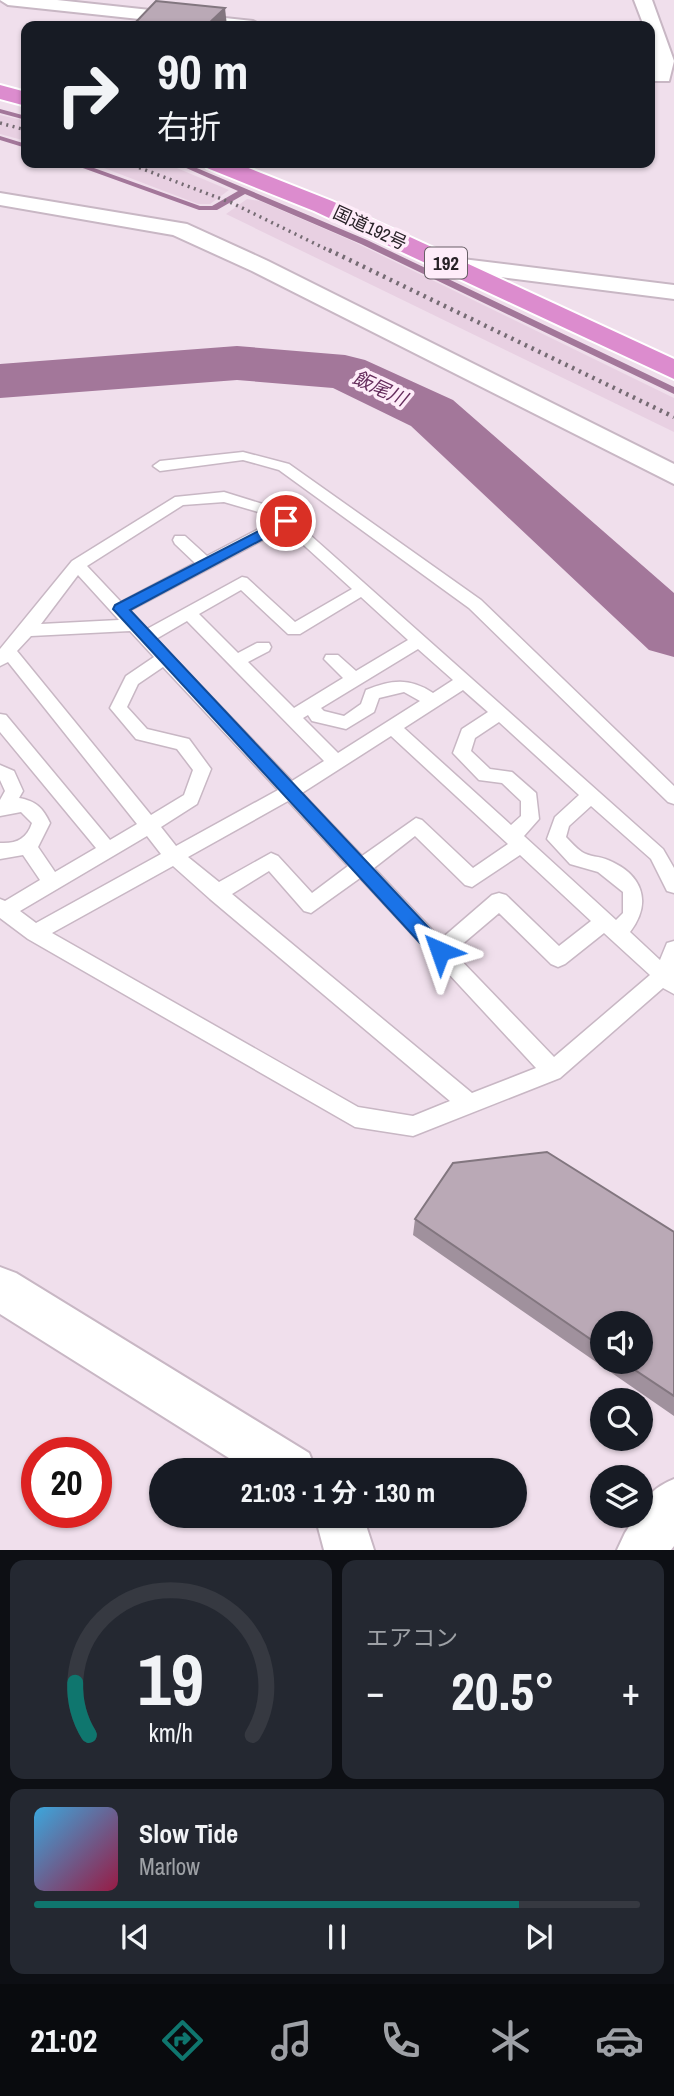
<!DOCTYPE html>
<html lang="ja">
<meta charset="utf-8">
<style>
body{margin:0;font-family:"Archivo Narrow","Noto Sans JP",sans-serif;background:#242831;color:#f1f3f6;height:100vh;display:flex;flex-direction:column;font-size:26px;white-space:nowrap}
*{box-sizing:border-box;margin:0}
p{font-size:23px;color:#9ea1a6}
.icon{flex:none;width:38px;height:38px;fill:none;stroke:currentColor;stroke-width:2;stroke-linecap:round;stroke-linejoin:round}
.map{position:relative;height:1550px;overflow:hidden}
.drawer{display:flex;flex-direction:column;gap:10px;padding:10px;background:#0d0f14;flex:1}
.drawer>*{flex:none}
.banner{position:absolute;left:21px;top:21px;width:634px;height:147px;border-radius:14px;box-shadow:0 2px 5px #0004;background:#171b24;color:#f1f3f6;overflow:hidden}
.fabs{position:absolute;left:590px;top:1311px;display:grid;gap:14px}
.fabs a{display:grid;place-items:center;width:63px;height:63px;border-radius:50%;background:#171b24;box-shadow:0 2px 5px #0004;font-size:35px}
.speed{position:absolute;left:21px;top:1437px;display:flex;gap:14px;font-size:35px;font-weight:700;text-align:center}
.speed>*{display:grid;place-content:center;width:91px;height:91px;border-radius:50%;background:#171b24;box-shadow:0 2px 5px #0004;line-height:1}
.speed .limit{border:10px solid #d22;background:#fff;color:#111}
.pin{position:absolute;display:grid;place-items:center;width:60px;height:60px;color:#fff;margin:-30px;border:4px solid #fff;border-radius:50%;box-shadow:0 2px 7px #0007}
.me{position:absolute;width:77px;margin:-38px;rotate:317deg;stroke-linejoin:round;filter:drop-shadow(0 0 5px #0008)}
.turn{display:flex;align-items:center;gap:24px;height:147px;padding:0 21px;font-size:32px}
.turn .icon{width:91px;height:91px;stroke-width:2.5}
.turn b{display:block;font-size:49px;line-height:60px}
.big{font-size:52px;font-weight:700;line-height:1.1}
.drawer .tile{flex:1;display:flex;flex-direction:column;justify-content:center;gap:10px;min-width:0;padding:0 24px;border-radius:14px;background:#242831}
.drawer .dial{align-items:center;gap:0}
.dial svg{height:182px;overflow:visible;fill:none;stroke:#363941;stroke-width:7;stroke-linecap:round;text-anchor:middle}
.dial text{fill:#f1f3f6;stroke:none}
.song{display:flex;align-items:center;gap:21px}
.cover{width:84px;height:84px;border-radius:10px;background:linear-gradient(135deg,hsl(200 70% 55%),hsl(340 70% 35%))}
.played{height:7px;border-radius:4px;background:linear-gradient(90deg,#0f766e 80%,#363941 80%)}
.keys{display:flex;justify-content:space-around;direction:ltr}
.heat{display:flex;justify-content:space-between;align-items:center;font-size:38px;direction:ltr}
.drawer .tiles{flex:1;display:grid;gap:10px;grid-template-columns:1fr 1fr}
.tile:last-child{grid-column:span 2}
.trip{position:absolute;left:149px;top:1458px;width:378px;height:70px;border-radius:35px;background:#171b24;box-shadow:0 2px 5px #0004;font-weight:700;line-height:70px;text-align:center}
.dock{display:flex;height:112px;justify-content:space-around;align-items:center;background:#090b0e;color:#9ea1a6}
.dock .icon{width:49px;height:49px}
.dock .on{color:#0f766e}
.dock b{font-size:32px;color:#f1f3f6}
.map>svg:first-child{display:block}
.built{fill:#e8d0e2}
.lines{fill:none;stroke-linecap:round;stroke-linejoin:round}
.stream{fill:#a3779a;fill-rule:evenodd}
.river{fill:#a3779a;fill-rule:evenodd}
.service-casing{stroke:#c8b7c4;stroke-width:3}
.minor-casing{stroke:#c8b7c4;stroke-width:4}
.trunk-casing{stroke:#fff;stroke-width:4}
.service{fill:#fff;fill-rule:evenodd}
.minor{fill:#fff;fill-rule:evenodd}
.trunk{fill:#dc8cce;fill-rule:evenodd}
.rail-far1{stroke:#756b73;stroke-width:3.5;stroke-dasharray:2 4.5;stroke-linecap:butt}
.rail{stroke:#756b73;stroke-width:4.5;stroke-dasharray:2.5 5;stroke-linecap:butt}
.wall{fill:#a0919d;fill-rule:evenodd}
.shaded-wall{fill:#82767f}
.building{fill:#baa9b6;stroke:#82767f;stroke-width:2}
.route{fill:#1a73e8;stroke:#114b97;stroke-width:2}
.labels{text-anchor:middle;stroke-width:7;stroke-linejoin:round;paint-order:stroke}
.far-street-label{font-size:18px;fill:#282227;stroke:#feecf9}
.shield{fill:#feecf9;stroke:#685f66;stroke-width:2}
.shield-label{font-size:19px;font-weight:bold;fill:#282227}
.far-water-label{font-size:19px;font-style:italic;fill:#662e5d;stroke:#feecf9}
</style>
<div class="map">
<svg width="674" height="1550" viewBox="0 0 674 1550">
<rect width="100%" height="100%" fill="#f0dfec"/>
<!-- built -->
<path class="built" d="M0,115l26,6v20l-26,-7z
M91,163h74l64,27 -19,14h-12z
M247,199l13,2 90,39 324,158v34l-448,-218z"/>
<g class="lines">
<!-- stream -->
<path class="stream" d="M0,109l26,7v4l-26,-7z
M0,136l26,8v4l-26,-8z
M69,163h11l120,43h12l26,-15 -63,-28h10l182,77 307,147v7l-313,-150 -116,-50 -28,16h-18z"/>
<!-- river -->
<path class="river" d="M237,346l108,9 20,5 88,40 221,193v64l-25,-7 -238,-224 -78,-38 -96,-8 -237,18v-34z"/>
<!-- service casing -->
<g class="service-casing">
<path id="service" d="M243,452l46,12 192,136 193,186v18l-6,-2 -199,-194 -190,-138 -36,-10 -83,11 -7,-5 7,-5z
M224,492l58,18 381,339 11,19v25l-7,-2 -16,-32 -60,-53 -22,20 -3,11c5,5 10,11 16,15 7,5 18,4 26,8 34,14 45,42 22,72l30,28 7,-17 7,-2v53l-11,-6 -103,90 -147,58 -58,-9 -327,-188 -28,-21v-19l5,2 35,-21 -17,-25 -23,4v-16c16,1 27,-4 32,-20l-11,-11 -21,4v-16l5,-9 -5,-11v-15l14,6 9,20 -4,7c17,3 24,10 31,25l-12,24 17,25 41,-24 -96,-116v-18l6,1 104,125 27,-16 -129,-162 -8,4v-17l72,-88 103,-64zM224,502l48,14 4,4 -69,36 -22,-20h-10l-2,4 2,4 20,19 -74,39 -34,-36 96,-61zM285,528l67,61 -57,33 -48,-44 -5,-1 -95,52 -18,-18zM78,575l41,45 -78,4zM241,590l47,44h12l61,-37 47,43 -52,31 -18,-16h-12l-2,4 19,19 -49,30 -46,-46 21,-11 2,-4 -2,-4h-12l-19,10 -39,-39zM187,621l137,140 -32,20 -136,-142zM130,631l24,26 -28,19 -16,32 26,31 41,10 16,21 -9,25 -33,20 -134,-164 14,-15zM418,649l35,31 -20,13c-24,-16 -42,-13 -67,-3l-5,14 -17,12 -20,-5 -3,-3zM163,667l115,123 -102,56 -15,-19 36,-23 14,-35 -22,-30 -42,-10 -20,-22 11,-23zM463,690l25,22 -26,17 -9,24 26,27 23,3 19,18v15l-10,9 -107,-97zM404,692l16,9 -82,52 -35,-35 5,-3 4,6 34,8 28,-17 5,-14zM499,722l80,73 -24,22 -8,22 23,25 28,8 25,20v21l-7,7 -92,-84 15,-17 -3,-26 -24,-21 -22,-3 -19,-18 4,-13zM391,736l117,108 -35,24 -51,-48 -6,-2 -54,38 -60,-63zM288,801l60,65 -36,27 -34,-37 -7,-3 -52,29 -31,-25zM147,836l14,18 -125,69 -16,-12zM415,836l50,49 7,2 48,-32 71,66 -32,25 -53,-51 -7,-2 -7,2 -51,44 -67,-71zM173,866l37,33 240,202 -37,15 -55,-9 -306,-174zM269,871l35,40 7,2 49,-35 176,190 -64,25 -240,-199zM499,913l52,51 7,3 7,-3 39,-31 46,42 -96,82 -101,-105z"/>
</g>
<!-- minor casing -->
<g class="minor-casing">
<path id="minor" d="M0,0h57l196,21 9,5h-57l-197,-21z
M634,0h18l22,61 -5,20h-14l-2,-4c5,-17 -4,-32 -4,-51h-5z
M0,193l187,31 81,37 406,203v20l-422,-213 -79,-36 -173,-30z
M446,257l228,28v14l-236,-30 -3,-5 3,-5z
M0,1267l16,6 293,180 7,17h-68l-248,-156z
M674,1479v67l-3,4h-54l8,-17 11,-17h4c1,-19 19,-31 34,-37z
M315,1516h48l11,34h-50z"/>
</g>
<!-- trunk casing -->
<g class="trunk-casing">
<path id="trunk" d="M0,85l26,7v14l-26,-7z
M203,163h33l96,38 342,158v20l-360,-168 -107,-43z"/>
</g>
<!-- service -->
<use href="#service" class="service"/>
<!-- minor -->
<use href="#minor" class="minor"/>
<!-- trunk -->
<use href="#trunk" class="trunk"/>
<!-- rail-far1 -->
<path class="rail-far1" d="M0,123l26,7
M127,163l105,40 100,49"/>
<!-- rail -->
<path class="rail" d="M329,250l345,167"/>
</g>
<!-- wall -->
<path class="wall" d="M415,1219l259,13v184l-261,-181zM602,1323l38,39h-38z"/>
<!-- shaded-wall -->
<path class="shaded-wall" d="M225,8l2,18h-21z"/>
<!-- building -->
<path class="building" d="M156,1l69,7 -19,18h-74z
M547,1152l127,80v164l-51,-34h17v-39h-38v24l-187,-128 38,-56z"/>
<!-- route -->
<path class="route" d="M286,517l5,1v6l-161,86 316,336 2,5 -2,6 -6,2 -7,-2 -320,-348 2,-4z"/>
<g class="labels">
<!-- far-street labels -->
<g class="far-street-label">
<text transform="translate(370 228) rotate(25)" y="6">国道192号</text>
</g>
<!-- shield labels -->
<rect class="shield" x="425" y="247.5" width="42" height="31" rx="5"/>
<g class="shield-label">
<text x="446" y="270">192</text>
</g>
<!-- far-water labels -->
<g class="far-water-label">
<text transform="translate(380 388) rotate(25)" y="7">飯尾川</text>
</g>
</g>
</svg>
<div class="fabs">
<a><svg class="icon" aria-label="sound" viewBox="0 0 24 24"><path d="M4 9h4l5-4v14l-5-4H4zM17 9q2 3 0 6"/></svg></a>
<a><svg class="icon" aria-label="search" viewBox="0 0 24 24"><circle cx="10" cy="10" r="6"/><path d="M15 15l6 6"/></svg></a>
<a><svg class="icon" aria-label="layers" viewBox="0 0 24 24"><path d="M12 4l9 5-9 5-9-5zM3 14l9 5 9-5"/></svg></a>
</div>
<div class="speed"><div class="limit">20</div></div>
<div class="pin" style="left:286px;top:521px;background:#d93025"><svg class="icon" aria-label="arrive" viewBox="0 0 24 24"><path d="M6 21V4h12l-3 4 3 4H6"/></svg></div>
<svg class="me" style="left:440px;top:951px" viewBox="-20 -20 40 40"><path d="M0-17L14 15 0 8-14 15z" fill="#1a73e8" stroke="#fff" stroke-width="4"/></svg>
<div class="trip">21:03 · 1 分 · 130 m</div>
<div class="banner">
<div class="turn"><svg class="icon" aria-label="right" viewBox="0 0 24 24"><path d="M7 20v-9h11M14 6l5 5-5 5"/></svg><div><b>90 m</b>右折</div></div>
</div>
</div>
<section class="drawer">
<div class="tiles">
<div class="tile dial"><svg viewBox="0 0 100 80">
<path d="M14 69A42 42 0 1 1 86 69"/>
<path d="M14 69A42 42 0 0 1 8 46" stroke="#0f766e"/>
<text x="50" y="56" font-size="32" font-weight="700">19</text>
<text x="50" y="72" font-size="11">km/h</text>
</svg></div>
<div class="tile"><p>エアコン</p>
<div class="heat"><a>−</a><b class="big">20.5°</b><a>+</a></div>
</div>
<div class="tile">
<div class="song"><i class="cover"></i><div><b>Slow Tide</b><p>Marlow</p></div></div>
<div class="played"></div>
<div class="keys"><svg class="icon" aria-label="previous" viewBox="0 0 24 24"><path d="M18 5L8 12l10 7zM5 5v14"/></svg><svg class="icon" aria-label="pause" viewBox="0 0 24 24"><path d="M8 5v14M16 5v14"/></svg><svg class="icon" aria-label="next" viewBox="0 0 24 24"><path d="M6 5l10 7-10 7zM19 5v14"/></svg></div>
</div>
</div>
</section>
<nav class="dock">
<b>21:02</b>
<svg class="icon on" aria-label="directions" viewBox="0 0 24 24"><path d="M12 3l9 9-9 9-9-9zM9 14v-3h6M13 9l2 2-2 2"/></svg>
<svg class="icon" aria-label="music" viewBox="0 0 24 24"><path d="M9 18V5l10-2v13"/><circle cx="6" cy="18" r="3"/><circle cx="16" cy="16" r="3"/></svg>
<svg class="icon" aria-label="phone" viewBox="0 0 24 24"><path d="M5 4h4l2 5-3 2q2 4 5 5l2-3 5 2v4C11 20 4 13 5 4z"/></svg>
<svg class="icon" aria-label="climate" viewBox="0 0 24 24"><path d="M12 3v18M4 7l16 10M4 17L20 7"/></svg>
<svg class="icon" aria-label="car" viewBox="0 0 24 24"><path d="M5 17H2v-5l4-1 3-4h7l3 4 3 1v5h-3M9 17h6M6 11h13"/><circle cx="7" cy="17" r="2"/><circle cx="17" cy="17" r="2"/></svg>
</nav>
